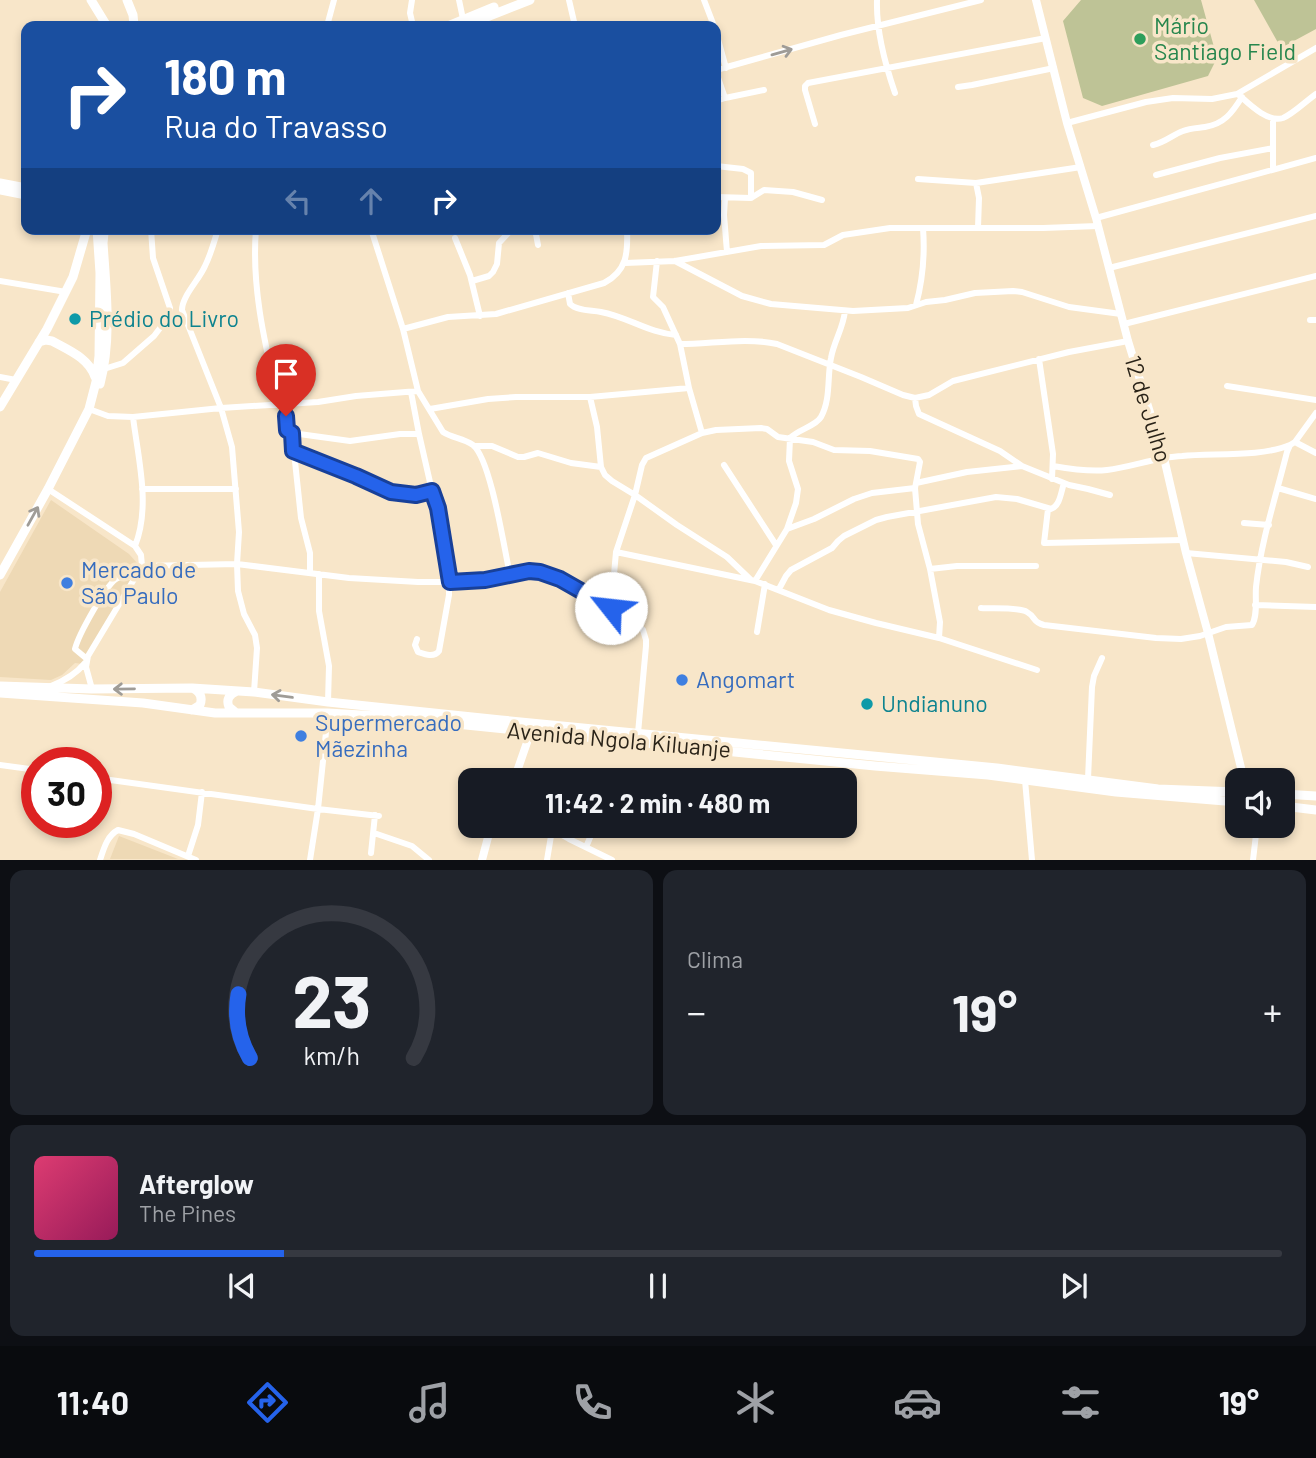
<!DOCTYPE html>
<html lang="pt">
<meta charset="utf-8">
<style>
body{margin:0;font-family:Barlow,sans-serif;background:#20242c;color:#f1f3f6;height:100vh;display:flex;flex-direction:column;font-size:26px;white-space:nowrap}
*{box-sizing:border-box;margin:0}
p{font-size:23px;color:#9ea1a6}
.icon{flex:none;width:38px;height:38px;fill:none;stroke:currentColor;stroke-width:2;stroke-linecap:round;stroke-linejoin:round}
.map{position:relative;height:860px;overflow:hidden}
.side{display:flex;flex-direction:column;gap:10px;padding:10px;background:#0d0f14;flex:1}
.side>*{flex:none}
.banner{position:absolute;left:21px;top:21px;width:700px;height:214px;border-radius:14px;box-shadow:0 4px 10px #0003;background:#1a4fa0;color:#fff;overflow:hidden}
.fabs{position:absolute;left:1225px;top:768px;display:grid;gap:14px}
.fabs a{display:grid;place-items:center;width:70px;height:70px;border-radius:14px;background:#171b24;box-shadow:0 4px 10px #0003;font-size:35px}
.speed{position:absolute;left:21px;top:747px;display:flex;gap:14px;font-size:35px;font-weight:700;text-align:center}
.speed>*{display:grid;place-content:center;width:91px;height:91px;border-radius:50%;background:#171b24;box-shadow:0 4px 10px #0003;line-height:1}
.speed .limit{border:10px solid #d22;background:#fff;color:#111}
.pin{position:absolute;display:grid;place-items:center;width:60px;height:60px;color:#fff;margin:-72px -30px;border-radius:50% 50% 50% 0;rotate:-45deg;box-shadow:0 0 7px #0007}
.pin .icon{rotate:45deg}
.me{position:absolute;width:77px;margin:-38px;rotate:299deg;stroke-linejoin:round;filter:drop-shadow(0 0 5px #0008)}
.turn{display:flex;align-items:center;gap:24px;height:147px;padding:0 28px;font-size:32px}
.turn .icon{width:91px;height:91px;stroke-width:2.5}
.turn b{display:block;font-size:49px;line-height:60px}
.lanes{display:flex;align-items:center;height:66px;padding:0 28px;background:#0003;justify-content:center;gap:35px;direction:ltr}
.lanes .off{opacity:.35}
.big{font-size:52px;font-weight:700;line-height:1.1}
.side .widget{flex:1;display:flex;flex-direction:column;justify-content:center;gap:10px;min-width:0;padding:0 24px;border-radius:14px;background:#20242c}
.side .dial{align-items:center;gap:0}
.dial svg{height:182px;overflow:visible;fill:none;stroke:#363941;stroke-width:7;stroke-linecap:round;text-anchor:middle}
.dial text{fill:#f1f3f6;stroke:none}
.song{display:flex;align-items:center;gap:21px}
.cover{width:84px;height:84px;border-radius:10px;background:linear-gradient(135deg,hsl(340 70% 55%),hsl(330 70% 35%))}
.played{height:7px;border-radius:4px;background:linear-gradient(90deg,#2563eb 20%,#363941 20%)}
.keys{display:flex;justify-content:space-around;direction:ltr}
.heat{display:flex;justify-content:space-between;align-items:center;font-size:38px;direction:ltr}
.side .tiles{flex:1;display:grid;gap:10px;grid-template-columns:1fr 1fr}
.widget:last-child{grid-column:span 2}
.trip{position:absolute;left:458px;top:768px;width:399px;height:70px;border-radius:14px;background:#171b24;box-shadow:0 4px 10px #0003;font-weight:700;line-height:70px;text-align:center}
.tab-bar{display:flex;height:112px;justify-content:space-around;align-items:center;background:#090b0e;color:#9ea1a6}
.tab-bar .icon{width:49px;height:49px}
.tab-bar .selected{color:#2563eb}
.tab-bar b{font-size:32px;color:#f1f3f6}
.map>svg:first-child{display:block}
.built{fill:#eed9b5}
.green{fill:#bec396}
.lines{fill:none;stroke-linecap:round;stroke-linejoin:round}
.minor{stroke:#fff;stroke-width:6}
.tertiary{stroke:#fff;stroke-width:8}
.secondary{stroke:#fff;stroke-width:9}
.oneway{stroke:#9f9c97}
.route-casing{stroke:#184099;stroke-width:18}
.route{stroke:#2563eb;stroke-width:12}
.leisure-dot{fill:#2e9e5b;stroke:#f8e6c9;stroke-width:2.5}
.culture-dot{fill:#0f9aa8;stroke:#f8e6c9;stroke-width:2.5}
.shop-dot{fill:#3f7fe0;stroke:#f8e6c9;stroke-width:2.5}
.labels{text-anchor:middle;stroke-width:7;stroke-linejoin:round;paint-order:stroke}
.leisure-label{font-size:23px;fill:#27864d;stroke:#f8e6c9;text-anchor:start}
.culture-label{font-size:23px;fill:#0d838f;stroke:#f8e6c9;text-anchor:start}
.street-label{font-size:23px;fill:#2a2318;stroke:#f8e6c9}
.shop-label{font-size:23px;fill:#366cbe;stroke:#f8e6c9;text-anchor:start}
</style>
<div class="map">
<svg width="1316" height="860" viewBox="0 0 1316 860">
<rect width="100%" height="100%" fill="#f8e6c9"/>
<!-- built -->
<path class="built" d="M51,500l78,54 8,9 -3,11 -51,90 -8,-1 -13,12 -11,5 -51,-3v-85z
M119,836l59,23h-68z"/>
<!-- green -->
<path class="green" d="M1081,0h120l16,58 -9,18 -106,30 -19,-8 -20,-77z
M1254,0h62v29l-35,19z"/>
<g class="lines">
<!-- minor -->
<path class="minor" d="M412,0l-2,13 3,13
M459,0l4,19
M569,0l6,26
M704,0l10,26
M877,0c-1,31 8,64 18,93
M327,26l7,-26
M716,32l10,36
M716,70l125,-35 140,-35
M716,72l9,26
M958,87l14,-2 82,-17
M1239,95c10,9 29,28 44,23 10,-4 23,-17 33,-24
M716,101l9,-3 39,-8
M1067,123l79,-21 27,-4 39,1 25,-5 79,-46
M815,124l-10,-34v-4l3,-3 238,-45
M1153,145c13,-3 19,-10 30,-14 7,-3 15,-3 22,-4 19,-3 27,-14 37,-30
M716,166l27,3 8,4v25
M1273,169v-50
M1156,175l64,-17 53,-10
M918,179l58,4 105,-16
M976,183l3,15 -1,30
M716,197l35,1 13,-8 29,2 29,8
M725,198l-1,17 3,37
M1096,218l220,-60
M218,229c-4,13 -7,25 -13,37 -6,14 -23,30 -23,44l39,98 11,39 7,85 -2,32 1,27 6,23 11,21 2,13 -3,44
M256,229c-5,60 10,119 23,176
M371,229l32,100 15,62 25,41c9,6 20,6 30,13 18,15 31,103 37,130
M535,229l3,16
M455,238l15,37 10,41
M657,261l-4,36 10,10 17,37 9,44 13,45
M675,261l67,35 29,8 82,7 55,-3 18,-6 19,-2 30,-7 38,-2 9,1 47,15 52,7
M625,263l50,-2 86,-15 63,-1 19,-10 47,-7h153l55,-2
M1109,268l207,-52
M0,281l66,11
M472,281l17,-5 4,-4 4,-8 2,-21 13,-14
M568,293l2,11c7,7 21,6 31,8 27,5 48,21 75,23
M916,305c7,-26 9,-51 7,-77
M1310,320h6
M1124,324l192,-48
M403,329l45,-12 48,-3 108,-31c23,-12 24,-30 23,-54
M680,344c32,0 65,-7 97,0l84,33 42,18 12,3 14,-3 24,-14 116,-29 59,-11
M1039,359l14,95 -1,25
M104,369l19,-6 31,-27 16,-21v-7l-17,-50 -2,-29
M0,377l16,3
M1227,386l89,14
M411,392l8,42 13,57 6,17 11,62v25l-10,56c-5,7 -15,3 -21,1l-3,-7 2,-6
M590,397l7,30 4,40 4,8 7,6 23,14 -19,57
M915,398l1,8 3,8 81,37 22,15 47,19 19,4 22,6
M286,405l1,25 5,3
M89,409l19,7 25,1 88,-9 97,-6 38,-6 62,-5
M430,409l58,-10 28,-2h74l99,-9
M133,417c5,41 18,89 2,129
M1295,442l21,11
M474,446h18l26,11h6l14,-4 33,10 30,4
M293,451l40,15 58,26 25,3 16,-4
M724,465l52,80
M1053,466c17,3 37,6 54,4 25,-3 50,-13 75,-14 31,-3 80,1 108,-11
M915,488l3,36 12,45 10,53 -1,16
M1278,488l38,11
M48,489l87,57 6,9 1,11 -54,90 -2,11 6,22
M142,489h94
M1048,509l-4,34 139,-3
M1244,523l25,2
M787,529l9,-26 2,-14 -9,-28 1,-23c9,-9 26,-12 31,-21 10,-18 6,-40 10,-59 3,-17 12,-29 14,-47
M1186,553l100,9 22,5
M142,566l95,-2 112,14 69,4 67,-2 44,-9 11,1 20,7 71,40 12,11 3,10v6l-8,87
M930,569l27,-3h79
M310,572v-19l-9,-35 -9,-85 58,8 50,-7h19
M319,574v37l10,55 -1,36
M751,580l-24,-23 -50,-32 -42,-30 7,-30 4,-7 56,-25 14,-3 45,-2 6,1 11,8 35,5 21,8 36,1 48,8 2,3 -4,21
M755,581l32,-52 27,-10 40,-20 18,-6 43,-5 1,-5 51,-11 55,-6
M779,589l7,-13 5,-6 41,-22 6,-7 6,-5 32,-16 11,-3 109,-20 21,2 34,10c9,-3 10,-17 13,-26
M1255,605l61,2
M611,608l5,-56 139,29 74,29 47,13 63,15 98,32
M981,608c11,1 38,-1 46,4 9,5 5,10 17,13l112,13 25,1 19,-3 26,-9 26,-2c6,-10 3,-26 4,-38 5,-46 20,-91 31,-135l3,-7 5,-3 21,-29
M757,632l8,-48
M87,659l-12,-10c3,-13 32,-67 43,-71 5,-2 12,-1 17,-1
M51,686c13,-5 25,-12 34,-23
M0,765l37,5
M96,778l222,31 61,7
M1088,779l4,-92 2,-11 8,-18
M1025,780l7,80
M546,826l23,13 43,21
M374,833l38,13 17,14
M586,847l9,-21
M371,853l4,-38
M188,856l10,-31 4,-33
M100,860c4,-12 7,-24 18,-30l16,4 62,26
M310,860l8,-51 10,-96
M547,860l5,-30
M1253,860l4,-34"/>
<!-- tertiary -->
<path class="tertiary" d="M1036,0l31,123 29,95 32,123 36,117 22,95 22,80 36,147
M514,780l17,-49
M482,860l9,-34"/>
<!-- secondary -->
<path class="secondary" d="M91,0l16,26
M127,0l6,15 1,11
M448,26l46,-19
M464,26l66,-26
M0,183l26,5
M0,190l26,5
M39,342l7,-2 6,1c16,9 37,17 43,36
M100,384c12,-45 6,-95 3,-141l1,-10 2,-4
M0,407l47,-78 26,-52 14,-48
M0,575l48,-86 41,-80 7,-27 3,-26 1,-83 -3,-44
M0,686l92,3 100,-1 62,4 74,10 173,18 496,48 161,21 79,3
M0,693l143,10 72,10h113l49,3 498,50 113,9 128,17 121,10
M192,710l8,-5c3,-8 0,-14 -8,-17
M235,712l-6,-5c-3,-7 0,-13 8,-16
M1283,794l33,2
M1283,806l33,4"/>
</g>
<!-- one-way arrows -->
<defs><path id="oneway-shaft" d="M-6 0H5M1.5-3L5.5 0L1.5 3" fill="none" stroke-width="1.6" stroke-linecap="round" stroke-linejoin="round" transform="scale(1.75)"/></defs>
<g class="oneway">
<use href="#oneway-shaft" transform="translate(782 52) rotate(-16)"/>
<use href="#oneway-shaft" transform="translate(33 516) rotate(-61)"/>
<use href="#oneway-shaft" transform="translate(124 689) rotate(179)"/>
<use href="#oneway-shaft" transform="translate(282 696) rotate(-172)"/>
</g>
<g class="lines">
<!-- route casing -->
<g class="route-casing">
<path id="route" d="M286,416l1,14 5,3 1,18 63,25 35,16 25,3 16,-4 6,17 12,74 35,-2 44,-9 11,1 20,7 51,29"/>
</g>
<!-- route -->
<use href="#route" class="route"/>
</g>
<!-- markers -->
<circle class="leisure-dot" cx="1140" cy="39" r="7"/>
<g class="culture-dot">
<circle cx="75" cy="319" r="7"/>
<circle cx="867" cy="704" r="7"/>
</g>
<g class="shop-dot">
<circle cx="67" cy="583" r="7"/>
<circle cx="682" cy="680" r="7"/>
<circle cx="301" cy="736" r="7"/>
</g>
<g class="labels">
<!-- leisure labels -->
<g class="leisure-label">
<text x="1154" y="34">Mário<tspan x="1154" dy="26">Santiago Field</tspan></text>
</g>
<!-- culture labels -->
<g class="culture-label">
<text x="89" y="327">Prédio do Livro</text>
<text x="881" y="712">Undianuno</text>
</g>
<!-- street labels -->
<g class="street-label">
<text transform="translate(1148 409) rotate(73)" y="8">12 de Julho</text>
<text transform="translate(619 740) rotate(5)" y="8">Avenida Ngola Kiluanje</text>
</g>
<!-- shop labels -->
<g class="shop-label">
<text x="81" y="578">Mercado de<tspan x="81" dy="26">São Paulo</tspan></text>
<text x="696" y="688">Angomart</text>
<text x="315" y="731">Supermercado<tspan x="315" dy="26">Mãezinha</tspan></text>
</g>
</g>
</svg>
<div class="fabs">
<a><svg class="icon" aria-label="sound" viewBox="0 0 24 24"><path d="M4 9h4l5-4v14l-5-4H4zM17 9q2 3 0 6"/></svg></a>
</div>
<div class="speed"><div class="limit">30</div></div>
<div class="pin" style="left:286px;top:416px;background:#d93025"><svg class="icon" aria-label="arrive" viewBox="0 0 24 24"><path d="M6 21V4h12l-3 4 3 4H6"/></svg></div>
<svg class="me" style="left:611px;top:608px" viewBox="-20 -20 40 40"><circle r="19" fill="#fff"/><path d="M0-13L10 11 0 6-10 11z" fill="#2563eb"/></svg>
<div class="trip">11:42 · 2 min · 480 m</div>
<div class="banner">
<div class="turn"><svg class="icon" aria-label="right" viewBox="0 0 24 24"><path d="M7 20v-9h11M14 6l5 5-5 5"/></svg><div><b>180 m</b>Rua do Travasso</div></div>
<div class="lanes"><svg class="icon off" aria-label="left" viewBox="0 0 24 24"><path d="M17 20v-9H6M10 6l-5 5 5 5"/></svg><svg class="icon off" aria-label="ahead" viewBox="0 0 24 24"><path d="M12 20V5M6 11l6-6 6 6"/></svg><svg class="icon" aria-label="right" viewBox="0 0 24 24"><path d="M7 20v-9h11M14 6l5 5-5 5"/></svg></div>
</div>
</div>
<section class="side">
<div class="tiles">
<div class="widget dial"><svg viewBox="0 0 100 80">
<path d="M14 69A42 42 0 1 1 86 69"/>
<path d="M14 69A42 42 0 0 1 9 41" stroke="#2563eb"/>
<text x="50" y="56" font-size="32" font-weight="700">23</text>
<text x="50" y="72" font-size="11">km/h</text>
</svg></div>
<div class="widget"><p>Clima</p>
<div class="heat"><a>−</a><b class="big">19°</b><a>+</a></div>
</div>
<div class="widget">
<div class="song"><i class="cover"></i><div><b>Afterglow</b><p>The Pines</p></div></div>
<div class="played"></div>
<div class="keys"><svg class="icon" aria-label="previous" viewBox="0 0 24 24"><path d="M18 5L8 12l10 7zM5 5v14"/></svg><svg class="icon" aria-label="pause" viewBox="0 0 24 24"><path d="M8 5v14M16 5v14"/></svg><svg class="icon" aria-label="next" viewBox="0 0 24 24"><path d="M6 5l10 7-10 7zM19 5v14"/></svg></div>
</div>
</div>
</section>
<nav class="tab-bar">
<b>11:40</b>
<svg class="icon selected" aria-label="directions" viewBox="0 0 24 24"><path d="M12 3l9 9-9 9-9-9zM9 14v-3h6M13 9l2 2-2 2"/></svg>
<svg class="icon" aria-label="music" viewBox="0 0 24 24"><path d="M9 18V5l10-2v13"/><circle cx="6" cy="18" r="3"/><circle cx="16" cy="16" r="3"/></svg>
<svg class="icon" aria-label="phone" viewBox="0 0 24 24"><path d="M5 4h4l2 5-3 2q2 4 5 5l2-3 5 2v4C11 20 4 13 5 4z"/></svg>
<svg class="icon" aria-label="climate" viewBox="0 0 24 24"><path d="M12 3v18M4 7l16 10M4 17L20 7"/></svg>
<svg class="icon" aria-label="car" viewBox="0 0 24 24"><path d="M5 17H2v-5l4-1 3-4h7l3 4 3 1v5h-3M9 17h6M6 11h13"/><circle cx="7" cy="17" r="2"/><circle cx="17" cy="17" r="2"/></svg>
<svg class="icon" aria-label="filters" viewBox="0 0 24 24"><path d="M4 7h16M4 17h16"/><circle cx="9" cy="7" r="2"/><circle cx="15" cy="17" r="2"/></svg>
<b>19°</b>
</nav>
